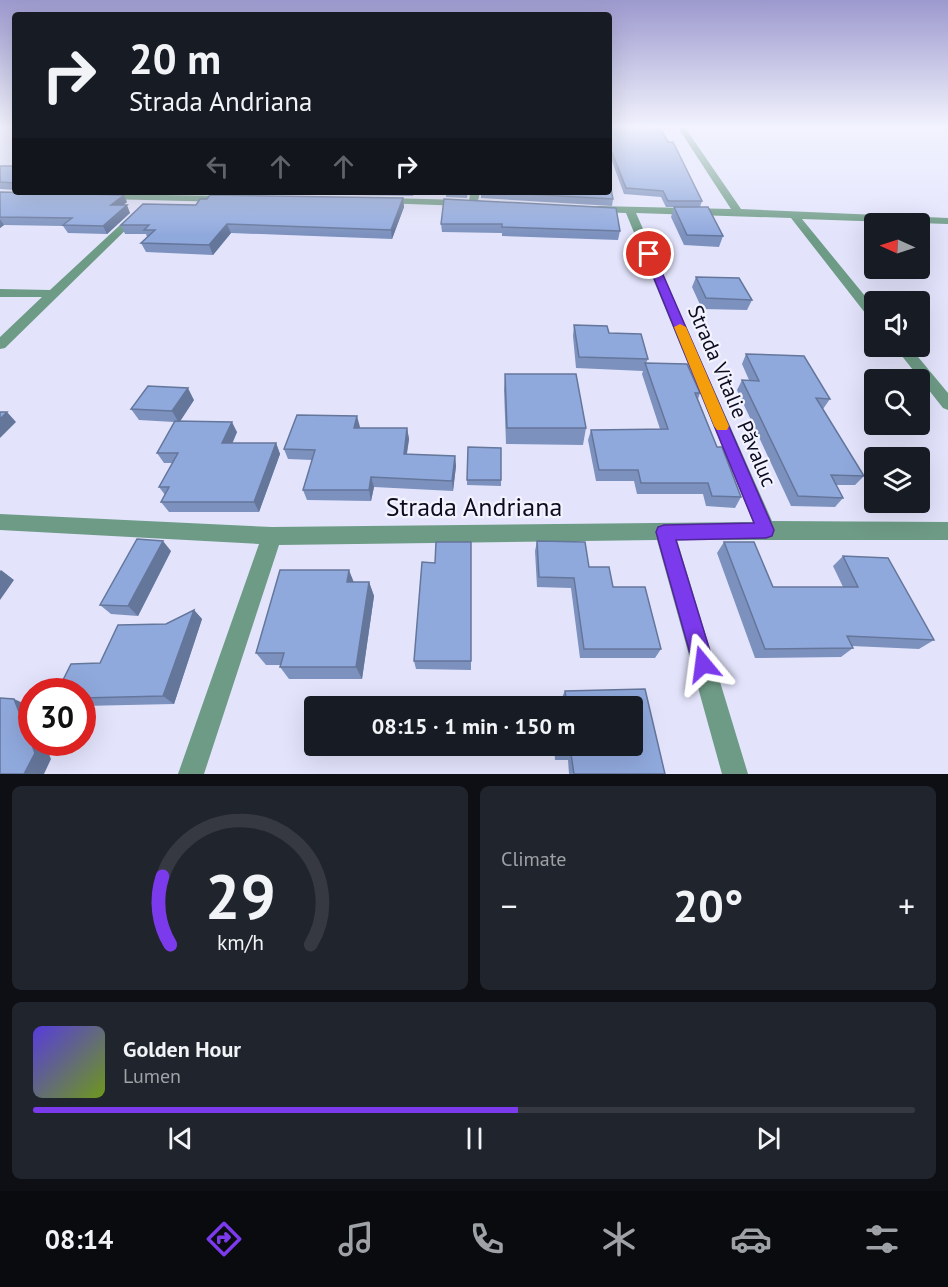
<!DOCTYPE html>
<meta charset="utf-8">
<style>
body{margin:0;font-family:"PT Sans",sans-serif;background:#20242c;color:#f1f3f6;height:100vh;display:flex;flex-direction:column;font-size:22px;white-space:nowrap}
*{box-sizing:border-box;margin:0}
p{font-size:20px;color:#9ea1a6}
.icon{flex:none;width:33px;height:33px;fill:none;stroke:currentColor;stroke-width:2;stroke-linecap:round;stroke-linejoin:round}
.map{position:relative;height:774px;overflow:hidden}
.side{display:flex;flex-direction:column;gap:12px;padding:12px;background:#0d0f14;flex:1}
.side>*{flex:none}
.top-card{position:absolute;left:12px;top:12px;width:600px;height:183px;border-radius:6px;box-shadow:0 6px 24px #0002;background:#171b24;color:#f1f3f6;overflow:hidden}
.needle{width:39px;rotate:273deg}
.controls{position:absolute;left:864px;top:213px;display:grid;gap:12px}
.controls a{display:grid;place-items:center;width:66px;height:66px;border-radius:6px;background:#171b24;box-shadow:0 6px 24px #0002;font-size:30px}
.speed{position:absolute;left:18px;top:678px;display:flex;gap:12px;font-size:30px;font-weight:700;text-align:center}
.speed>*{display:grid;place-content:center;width:78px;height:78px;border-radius:50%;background:#171b24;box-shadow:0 6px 24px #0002;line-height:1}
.speed .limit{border:9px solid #d22;background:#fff;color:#111}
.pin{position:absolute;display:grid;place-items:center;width:51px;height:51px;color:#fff;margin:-26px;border:3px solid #fff;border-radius:50%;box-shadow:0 2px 6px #0007}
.me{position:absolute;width:66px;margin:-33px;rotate:344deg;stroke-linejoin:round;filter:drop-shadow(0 0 4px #0008)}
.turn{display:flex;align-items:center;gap:21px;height:126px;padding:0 18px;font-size:27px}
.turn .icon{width:78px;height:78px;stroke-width:2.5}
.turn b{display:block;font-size:42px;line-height:51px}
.lanes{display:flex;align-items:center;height:57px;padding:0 18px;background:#0003;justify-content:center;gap:30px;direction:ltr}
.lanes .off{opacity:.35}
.big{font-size:45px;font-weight:700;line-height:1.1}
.side .card{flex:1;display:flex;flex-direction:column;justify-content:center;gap:9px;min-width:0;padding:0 21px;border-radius:9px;background:#20242c}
.side .dial{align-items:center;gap:0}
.dial svg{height:156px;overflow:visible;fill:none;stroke:#363941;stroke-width:7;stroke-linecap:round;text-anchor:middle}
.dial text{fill:#f1f3f6;stroke:none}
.song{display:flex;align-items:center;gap:18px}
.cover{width:72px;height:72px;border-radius:9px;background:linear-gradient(135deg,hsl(250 70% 55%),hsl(80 70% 35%))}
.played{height:6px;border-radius:3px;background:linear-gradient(90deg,#7c3aed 55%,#363941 55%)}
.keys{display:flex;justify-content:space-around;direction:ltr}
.heat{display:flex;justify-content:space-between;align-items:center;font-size:33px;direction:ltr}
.side .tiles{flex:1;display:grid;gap:12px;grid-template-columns:1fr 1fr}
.card:last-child{grid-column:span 2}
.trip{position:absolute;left:304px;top:696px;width:339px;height:60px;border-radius:6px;background:#171b24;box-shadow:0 6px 24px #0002;font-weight:700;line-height:60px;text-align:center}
.tab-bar{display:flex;height:96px;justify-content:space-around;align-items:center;background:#090b0e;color:#9ea1a6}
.tab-bar .icon{width:42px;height:42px}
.tab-bar .on{color:#7c3aed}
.tab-bar b{font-size:27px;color:#f1f3f6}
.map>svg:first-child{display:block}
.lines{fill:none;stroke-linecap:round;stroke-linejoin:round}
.service{fill:#6e9b86;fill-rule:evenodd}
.minor{fill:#6e9b86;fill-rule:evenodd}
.wall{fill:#7c91be}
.shaded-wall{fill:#65769b}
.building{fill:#90a9dd;stroke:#65769b;stroke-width:1.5}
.route{fill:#7c3aed;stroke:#51269a;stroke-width:1.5}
.slow{fill:#f59e0b}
.labels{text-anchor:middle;stroke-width:4.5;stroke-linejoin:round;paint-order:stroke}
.street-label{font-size:21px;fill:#0d0b1f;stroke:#f2f3fe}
.near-street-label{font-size:26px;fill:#0d0b1f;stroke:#f2f3fe}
</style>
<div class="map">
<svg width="948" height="774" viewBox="0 0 948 774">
<rect width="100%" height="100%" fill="#e3e4fc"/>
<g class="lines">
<!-- service -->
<path class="service" d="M470,192h10l-3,13 -8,-2z"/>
<!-- minor -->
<path class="minor" d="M677,126h7l57,83 207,9v6l-146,-5 72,88v12l-5,-1 -78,-100 -155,-5 136,308 176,1v18h-271l71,234h-26l-65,-234 -378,5 -75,229h-26l81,-230 -259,-14v-16l272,13 481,-5 -127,-309 -29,-1 -5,-3 5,-3 134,3z
M102,194l126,2 5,3 -5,3 -123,-3 -3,-1z
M384,198l81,2 5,3 -5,3 -84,-3 -2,-2z
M133,213l8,2 -136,133 -5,1v-12l42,-40h-42v-8l50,1z
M894,346h15l39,47v17l-5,-2z"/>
</g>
<!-- wall -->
<path class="wall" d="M609,126l59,16 34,59 -2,6h-34l-5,-10 -37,-3 -15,-41z
M0,166h15v24l-15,-1z
M0,192l127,10 -4,3 7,8 -23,21 -39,-1 -5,-7 -59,-1 -4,3z
M222,192h192l-1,4 -190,-3z
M446,192h22l-1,6 -21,-1z
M481,192h128l4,7 -1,7 -131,-8z
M403,198l1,9 -12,32 -161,-6 -18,22 -67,-3 -5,-9 6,-6 -1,-3h-21l-4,-9 75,-20z
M444,199l176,32 -2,9 -116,-4v-3l-60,-1 -1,-8z
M674,207l49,29 -4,11 -35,-2 -13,-28z
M696,277l56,23 -5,10 -45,-1 -10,-22z
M574,325l35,8 39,26 -2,4 54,30 -2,6 19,48 24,50 -6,11 -29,-2 -3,-12h-66l-3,-13h-38l-8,-41 3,-10 69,-1 -18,-55 1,-3 -67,-3 -3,-32z
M746,354l84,45 -7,10 41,67 -9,9h-19l7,13 -8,9 -44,-1 -54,-116 5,-10h7l-7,-16z
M505,374l81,54 -3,17 -77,-1 -2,-54z
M194,400l-14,21 57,11 -5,11h44l4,11 -21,58h-90l-8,-10 4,-7 -6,-8 13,-24h-8l-7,-10 17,-31 -35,-2 -8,-11z
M360,427l-1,1h48l2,11 -2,15 48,2 1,10 -3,25 -79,-4 -3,14 -64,-1 -4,-10 9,-30 -24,-1 -4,-10z
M468,447l33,33v6l-34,-1z
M537,541l52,26 24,20 48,62 -6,9h-75l-9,-70 -34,-1 -2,-36z
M471,542v128l-55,-1 -2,-8 21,-98z
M724,542l49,45h70l-10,-21 10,-10 91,84 -15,9 -67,-3 1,2 -12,9 -86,1 -38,-105z
M171,551l-33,65 -27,-2 -11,-9z
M354,582h15l5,14 -12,83h-73l-9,-12 1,-2h-15l-10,-12z
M194,610l8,9 -28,85 -92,2v-14l18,-29 66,-39z
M645,689l20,85h-96l-1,-14h-13l-1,-14h79v-40h-70l-2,-7 4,-8z"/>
<!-- shaded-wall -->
<path class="shaded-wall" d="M124,195l3,7 -12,10 -4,-7z
M403,198l1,9 -12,32 -1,-9z
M127,205l3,8 -23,21 -4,-8z
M0,219l4,6 -4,3z
M227,224l4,9 -18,22 -4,-10z
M188,388l6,12 -15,23 -7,-12z
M7,412l9,10 -16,16v-19z
M357,416l3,11 -3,12 -3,-11z
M232,422l5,10 -9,22 -6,-11z
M407,428l2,11 -4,25 -1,-10z
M276,443l4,11 -21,58 -5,-10z
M455,456l1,10 -3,25 -1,-10z
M371,477l3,10 -3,14 -2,-11z
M163,541l8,10 -33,65 -10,-10z
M1,570l13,10 -14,20v-29z
M349,570l6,15 -8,-3z
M369,582l5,14 -12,83 -6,-12z
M194,610l8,9 -28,85 -11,-8z
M14,699l16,7 2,5v31h12l7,17 -7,15h-20z"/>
<!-- building -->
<path class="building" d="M609,126l46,2 6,2 7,12h5l29,59h-34l-5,-10 -37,-3 -17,-43z
M0,166h15v17l-15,-1z
M609,179l4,20 -122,-7h118z
M0,192l124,3 -13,10h16l-24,21 -40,-1 9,-7 -72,-1z
M210,195l193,3 -12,32 -164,-6 -18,21 -68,-2 14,-13h-11l5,-5h-28l22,-21 53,1 4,-6h7z
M444,199l172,9 4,23 -118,-4v-3h-61z
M674,207h34l15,29 -36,-1z
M696,277l43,1 13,22 -46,-2z
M574,325l33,1 2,7 32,1 7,25 -69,-2z
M746,354l58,2 26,43 -14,-1 48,78 -33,-1 12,23 -45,-2 -56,-116 17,1z
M645,363l42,1 13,29h-5l22,54h5l19,50 -29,-1 -4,-13h-67l-3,-13h-39l-8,-40 77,-1z
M505,374h71l10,54h-79z
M148,386l40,2 -16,23 -41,-2z
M0,412h7l-7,7z
M297,415l60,1 -3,12h53l-3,26 51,2 -3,25 -81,-4 -2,13h-66l12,-40 -31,-1z
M175,421l57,1 -10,21h54l-22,59h-93l8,-15h-10l19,-34h-21z
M468,447l33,1v32h-34z
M137,539l26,2 -35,65 -28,-1z
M537,541l48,1 4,25h20l4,20h32l16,62h-77l-10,-71 -35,-1z
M436,542h35v119h-57l8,-99 13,1z
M724,542h30l19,45h85l-15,-31 45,2 46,82 -87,-4 6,12 -88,1z
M280,570h69l-2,12h22l-13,85h-76l4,-14h-28z
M194,610l-31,86 -81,2v-6h-25l14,-28 29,-1 18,-38 48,-1z
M645,689l20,85h-91l-3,-20h-13l-1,-8h76v-40h-66l-2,-15z
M0,698l14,1 21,54 -11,21h-24z"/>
<!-- sky -->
<linearGradient id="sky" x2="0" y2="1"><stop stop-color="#9c99ce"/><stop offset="0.54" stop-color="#f2f3fe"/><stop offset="1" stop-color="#f2f3fe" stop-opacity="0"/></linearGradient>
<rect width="948" height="235" fill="url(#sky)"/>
<!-- route -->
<path class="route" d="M649,251l5,3 120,276 -2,6 -6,2 -90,2 38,124 -3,8 -8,3 -7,-3 -3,-8 -37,-132 2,-5 6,-2 90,-2 -110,-269z"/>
<!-- slow -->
<path class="slow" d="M680,324l6,3 43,99 -2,4h-10l-3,-4 -40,-99z"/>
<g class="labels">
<!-- street labels -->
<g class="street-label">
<text transform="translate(732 396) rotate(67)" y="7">Strada Vitalie Păvaluc</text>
</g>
<!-- near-street labels -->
<g class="near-street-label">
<text x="474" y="516">Strada Andriana</text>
</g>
</g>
</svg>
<div class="controls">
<a><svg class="needle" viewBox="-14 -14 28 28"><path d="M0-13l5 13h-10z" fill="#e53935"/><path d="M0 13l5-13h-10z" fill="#9ea1a6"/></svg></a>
<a><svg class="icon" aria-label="sound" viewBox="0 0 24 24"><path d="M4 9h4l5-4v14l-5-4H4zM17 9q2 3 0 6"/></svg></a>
<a><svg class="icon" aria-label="search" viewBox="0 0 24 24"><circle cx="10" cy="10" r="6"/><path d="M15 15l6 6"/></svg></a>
<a><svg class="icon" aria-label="layers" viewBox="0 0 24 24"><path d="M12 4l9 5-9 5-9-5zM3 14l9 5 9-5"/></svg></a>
</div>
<div class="speed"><div class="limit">30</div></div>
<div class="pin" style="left:649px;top:254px;background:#d93025"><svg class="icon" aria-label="arrive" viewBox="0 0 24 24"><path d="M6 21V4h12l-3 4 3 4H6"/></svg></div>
<svg class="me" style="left:703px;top:664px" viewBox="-20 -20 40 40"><path d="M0-17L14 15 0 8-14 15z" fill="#7c3aed" stroke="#fff" stroke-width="4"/></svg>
<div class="trip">08:15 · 1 min · 150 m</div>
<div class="top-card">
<div class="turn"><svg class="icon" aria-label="right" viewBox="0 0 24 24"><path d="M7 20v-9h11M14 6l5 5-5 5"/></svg><div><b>20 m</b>Strada Andriana</div></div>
<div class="lanes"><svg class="icon off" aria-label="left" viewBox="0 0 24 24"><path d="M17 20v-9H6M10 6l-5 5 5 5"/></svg><svg class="icon off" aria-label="ahead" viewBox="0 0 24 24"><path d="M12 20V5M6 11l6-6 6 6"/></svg><svg class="icon off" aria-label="ahead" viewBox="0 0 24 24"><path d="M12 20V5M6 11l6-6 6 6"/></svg><svg class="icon" aria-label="right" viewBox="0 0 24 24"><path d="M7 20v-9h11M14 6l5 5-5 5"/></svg></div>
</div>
</div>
<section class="side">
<div class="tiles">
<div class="card dial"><svg viewBox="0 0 100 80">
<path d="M14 69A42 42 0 1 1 86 69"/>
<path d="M14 69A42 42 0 0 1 10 34" stroke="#7c3aed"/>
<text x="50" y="56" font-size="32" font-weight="700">29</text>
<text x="50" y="72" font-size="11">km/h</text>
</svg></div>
<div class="card"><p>Climate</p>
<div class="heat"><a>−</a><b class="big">20°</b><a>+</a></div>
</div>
<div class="card">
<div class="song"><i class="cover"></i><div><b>Golden Hour</b><p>Lumen</p></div></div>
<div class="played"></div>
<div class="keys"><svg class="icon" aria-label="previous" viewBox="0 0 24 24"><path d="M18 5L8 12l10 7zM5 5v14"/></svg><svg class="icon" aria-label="pause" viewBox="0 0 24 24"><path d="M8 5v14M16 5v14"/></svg><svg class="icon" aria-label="next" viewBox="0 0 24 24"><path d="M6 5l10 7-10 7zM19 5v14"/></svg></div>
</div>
</div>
</section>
<nav class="tab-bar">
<b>08:14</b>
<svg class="icon on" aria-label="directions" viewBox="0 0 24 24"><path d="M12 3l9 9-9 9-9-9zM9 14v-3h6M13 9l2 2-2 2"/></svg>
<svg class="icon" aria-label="music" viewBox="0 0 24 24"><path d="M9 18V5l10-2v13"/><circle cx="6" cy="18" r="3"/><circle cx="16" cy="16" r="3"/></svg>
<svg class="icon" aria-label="phone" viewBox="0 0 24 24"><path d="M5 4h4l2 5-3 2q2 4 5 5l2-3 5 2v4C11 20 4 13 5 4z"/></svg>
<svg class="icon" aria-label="climate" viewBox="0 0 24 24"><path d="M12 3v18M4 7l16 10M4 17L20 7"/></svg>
<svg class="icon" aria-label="car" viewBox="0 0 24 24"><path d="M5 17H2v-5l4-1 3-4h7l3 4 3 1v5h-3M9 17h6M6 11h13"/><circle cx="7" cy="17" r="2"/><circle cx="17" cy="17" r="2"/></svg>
<svg class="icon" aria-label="filters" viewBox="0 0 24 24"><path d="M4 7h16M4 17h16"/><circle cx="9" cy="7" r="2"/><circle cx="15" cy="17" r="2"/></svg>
</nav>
